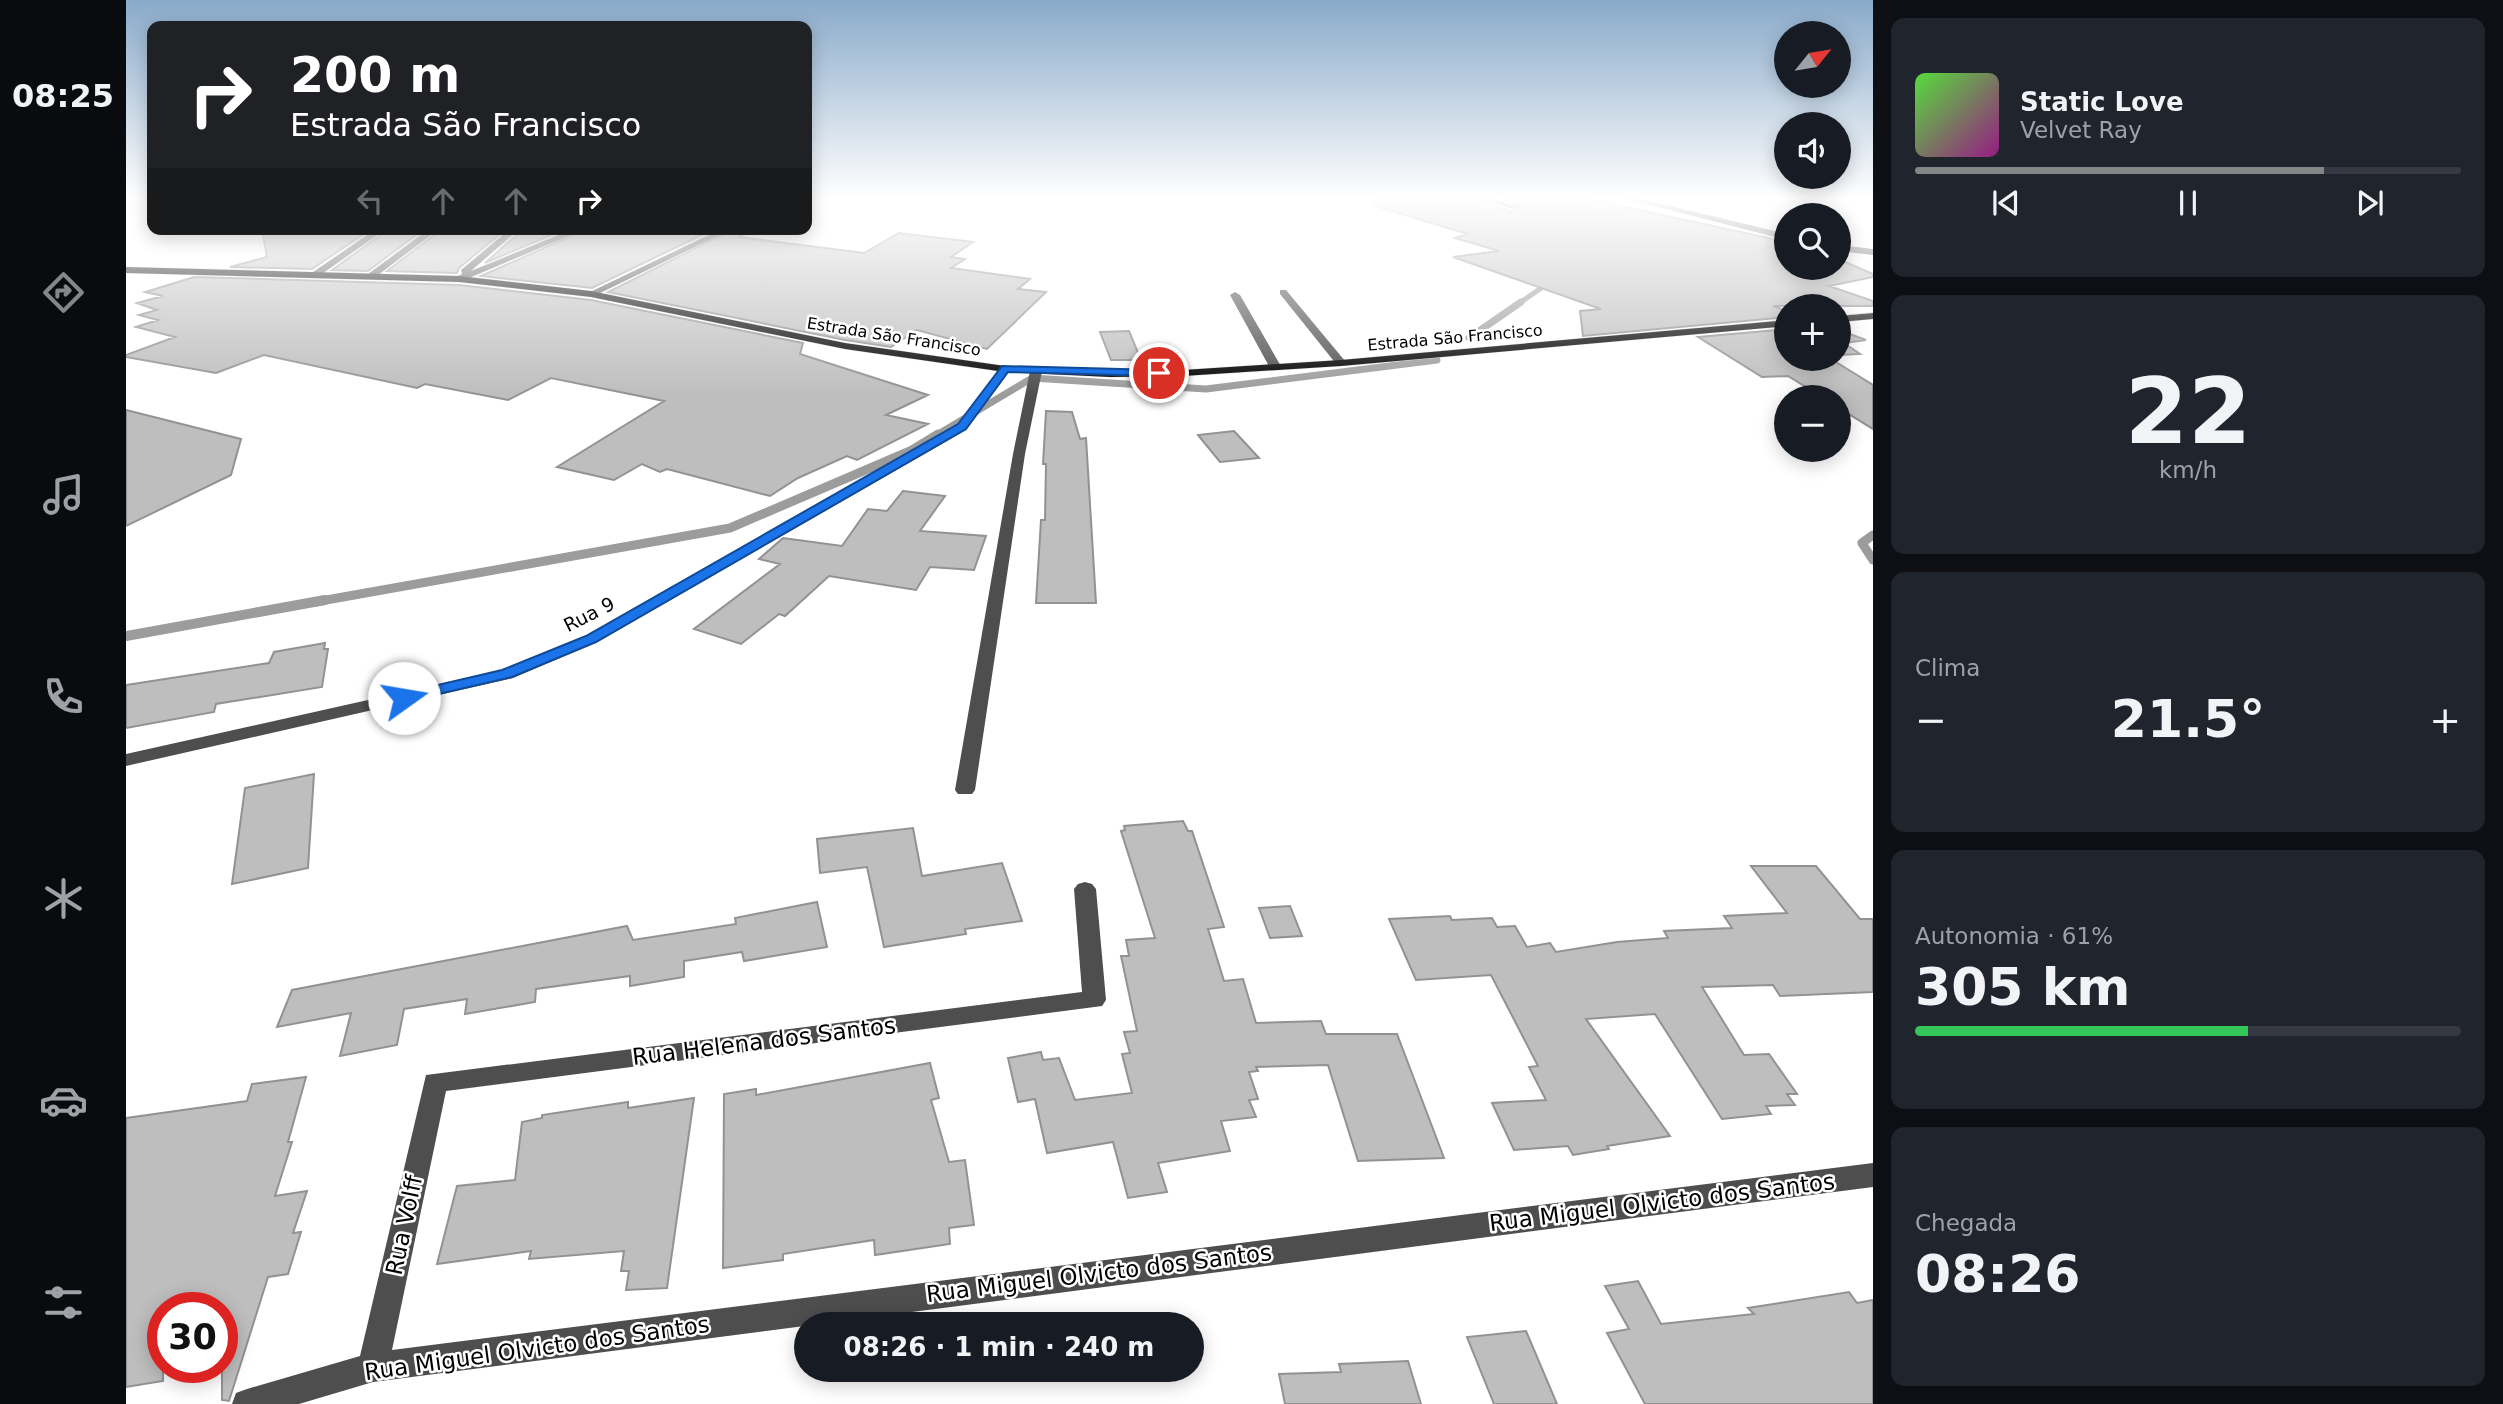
<!DOCTYPE html>
<html lang="pt">
<meta charset="utf-8">
<style>
body{margin:0;font-family:"DejaVu Sans",sans-serif;background:#20242c;color:#f1f3f6;height:100vh;display:flex;flex-direction:column;font-size:26px;white-space:nowrap}
*{box-sizing:border-box;margin:0}
p{font-size:23px;color:#9ea1a6}
.icon{flex:none;width:38px;height:38px;fill:none;stroke:currentColor;stroke-width:2;stroke-linecap:round;stroke-linejoin:round}
.map{position:relative;flex:1;overflow:hidden}
.panel{display:flex;flex-direction:column;gap:18px;padding:18px;background:#0d0f14;width:630px}
.panel>*{flex:none}
.top-card{position:absolute;left:21px;top:21px;width:665px;height:214px;border-radius:14px;box-shadow:0 4px 18px #0003;background:#202124;color:#fff;overflow:hidden}
.needle{width:46px;rotate:60deg}
.buttons{position:absolute;left:1648px;top:21px;display:grid;gap:14px}
.buttons a{display:grid;place-items:center;width:77px;height:77px;border-radius:50%;background:#171b24;box-shadow:0 4px 18px #0003;font-size:35px}
.speed{position:absolute;left:21px;top:1292px;display:flex;gap:14px;font-size:35px;font-weight:700;text-align:center}
.speed>*{display:grid;place-content:center;width:91px;height:91px;border-radius:50%;background:#171b24;box-shadow:0 4px 18px #0003;line-height:1}
.speed .limit{border:10px solid #d22;background:#fff;color:#111}
.pin{position:absolute;display:grid;place-items:center;width:60px;height:60px;color:#fff;margin:-30px;border:4px solid #fff;border-radius:50%;box-shadow:0 2px 7px #0007}
.me{position:absolute;width:77px;margin:-38px;rotate:77deg;stroke-linejoin:round;filter:drop-shadow(0 0 5px #0008)}
.turn{display:flex;align-items:center;gap:24px;height:147px;padding:0 28px;font-size:32px}
.turn .icon{width:91px;height:91px;stroke-width:2.5}
.turn b{display:block;font-size:49px;line-height:60px}
.lanes{display:flex;align-items:center;height:66px;padding:0 28px;background:#0003;justify-content:center;gap:35px;direction:ltr}
.lanes .off{opacity:.35}
.big{font-size:52px;font-weight:600;line-height:1.1}
.panel .tile{flex:1;display:flex;flex-direction:column;justify-content:center;gap:10px;min-width:0;padding:0 24px;border-radius:14px;background:#20242c}
.panel .dial{align-items:center;gap:0}
.dial b{font-size:91px;line-height:1}
.song{display:flex;align-items:center;gap:21px}
.cover{width:84px;height:84px;border-radius:10px;background:linear-gradient(135deg,hsl(110 70% 55%),hsl(310 70% 35%))}
.played{height:7px;border-radius:4px;background:linear-gradient(90deg,#858687 75%,#363941 75%)}
.keys{display:flex;justify-content:space-around;direction:ltr}
.heat{display:flex;justify-content:space-between;align-items:center;font-size:38px;direction:ltr}
.charge{height:10px;border-radius:5px;background:linear-gradient(90deg,#34c759 61%,#363941 0)}
.trip{position:absolute;left:668px;top:1312px;width:410px;height:70px;border-radius:35px;background:#171b24;box-shadow:0 4px 18px #0003;font-weight:600;line-height:70px;text-align:center}
main{display:flex;flex:1;min-height:0}
.dock{display:flex;flex-direction:column;width:126px;justify-content:space-around;align-items:center;background:#090b0e;color:#9ea1a6}
.dock .icon{width:49px;height:49px}
.dock .on{color:#858687}
.dock b{font-size:32px;color:#f1f3f6}
.map>svg:first-child{display:block}
.lines{fill:none;stroke-linecap:round;stroke-linejoin:round}
.stream-far3{stroke:#9c9c9c;stroke-width:5}
.stream-far2{stroke:#9c9c9c;stroke-width:7}
.stream-far1{stroke:#9c9c9c;stroke-width:9}
.stream{stroke:#9c9c9c;stroke-width:10}
.building{fill:#bebebe;stroke:#929292;stroke-width:2}
.major-casing{stroke:#dbdbdb;stroke-width:1}
.minor{fill:#4e4e4e;fill-rule:evenodd}
.major{fill:#000;fill-rule:evenodd}
.route{fill:#1a73e8;stroke:#114b97;stroke-width:2}
.labels{text-anchor:middle;stroke-width:5;stroke-linejoin:round;paint-order:stroke}
.far-street-label{font-size:16px;fill:#000;stroke:#fff}
.street-label{font-size:19px;fill:#000;stroke:#fff}
.near-street-label{font-size:23px;fill:#000;stroke:#fff}
</style>
<main>
<nav class="dock">
<b>08:25</b>
<svg class="icon on" aria-label="directions" viewBox="0 0 24 24"><path d="M12 3l9 9-9 9-9-9zM9 14v-3h6M13 9l2 2-2 2"/></svg>
<svg class="icon" aria-label="music" viewBox="0 0 24 24"><path d="M9 18V5l10-2v13"/><circle cx="6" cy="18" r="3"/><circle cx="16" cy="16" r="3"/></svg>
<svg class="icon" aria-label="phone" viewBox="0 0 24 24"><path d="M5 4h4l2 5-3 2q2 4 5 5l2-3 5 2v4C11 20 4 13 5 4z"/></svg>
<svg class="icon" aria-label="climate" viewBox="0 0 24 24"><path d="M12 3v18M4 7l16 10M4 17L20 7"/></svg>
<svg class="icon" aria-label="car" viewBox="0 0 24 24"><path d="M5 17H2v-5l4-1 3-4h7l3 4 3 1v5h-3M9 17h6M6 11h13"/><circle cx="7" cy="17" r="2"/><circle cx="17" cy="17" r="2"/></svg>
<svg class="icon" aria-label="filters" viewBox="0 0 24 24"><path d="M4 7h16M4 17h16"/><circle cx="9" cy="7" r="2"/><circle cx="15" cy="17" r="2"/></svg>
</nav>
<div class="map">
<svg width="1747" height="1404" viewBox="0 0 1747 1404">
<rect width="100%" height="100%" fill="#fff"/>
<g class="lines">
<!-- stream-far3 -->
<path class="stream-far3" d="M1458,205l20,-6
M1392,304l35,-24"/>
<!-- stream-far2 -->
<path class="stream-far2" d="M1343,338l52,-36
M809,436l97,-58 174,11 231,-29"/>
<!-- stream-far1 -->
<path class="stream-far1" d="M1747,535l-11,8 11,17
M189,602l415,-74 180,-77 28,-17"/>
<!-- stream -->
<path class="stream" d="M0,636l199,-36"/>
</g>
<!-- building -->
<path class="building" d="M1247,198h102l37,14 7,-6 -21,-8h86l203,44v26h52v-9l34,15v3l-44,9 44,15 -1,5h-99l14,5v6l-204,19 -3,-25 21,-2 -148,-52 46,-6 -44,-13 13,-4 -96,-29z
M136,229h109l-59,40 -82,-2 37,-10z
M263,229h35l-56,42 -36,-1z
M316,229h64l-47,39 -2,5 -70,-2z
M396,229h43l-80,34 36,-32z
M461,229h127l-122,59 -111,-12z
M608,229h20l-15,8 125,16 35,-20 74,9 -22,15 14,2 -14,9 79,11 -12,10 28,3 -59,57 -70,-19 -26,17 -46,-7 -237,-48z
M68,277l265,8 132,15 212,43 -3,11 128,41 -42,20 42,9 -71,36 -10,-4 -49,22 -28,18 -103,-27 -7,3 -18,-8 -28,16 -57,-13 107,-66 -113,-23 -43,22 -83,-16 -8,4 -153,-33 -48,18 -90,-16v-2l49,-18 -39,-10 22,-7 -19,-5 18,-5 -20,-7 26,-7 -18,-4z
M1661,329v30h44l42,26v44l-34,-21v-11h-17l-34,-21 -26,1 -64,-40z
M1713,330l27,10 -22,3 16,11 -21,1z
M1003,331l12,29h-30l-11,-28z
M0,410l115,29 -10,36 -105,51z
M920,411l26,1 8,27 6,-1 10,165h-60l5,-83h4l1,-56h-3z
M1108,431l25,27 -39,4 -22,-27z
M777,491l42,5 -25,35 66,5 -12,34 -44,-3 -14,23 -87,-14 -44,40 -6,-2 -38,30 -47,-15 86,-65 -21,-5 24,-21 59,8 26,-37 19,2z
M199,643l-1,6h4l-6,38 -106,17 -2,8 -88,16v-43l143,-22 5,-11z
M188,774l-6,94 -76,16 13,-96z
M1057,821l5,10h4l32,96 -16,2 16,52 19,-2 13,44 65,-2 5,13h71l47,124 -86,3 -30,-96 -72,2 2,4 -9,1 9,27 -9,1 7,17 -35,4 9,30 -72,12 9,29 -39,6 -15,-56 -66,11 -12,-54 -17,3 -10,-44 33,-6 2,8 16,-2 16,42 57,-7 -10,-39 8,-1 -6,-21 13,-1 -16,-75h8l-3,-16 29,-2 -34,-107 4,-1 -1,-4z
M787,828l9,48 80,-13 20,58 -57,8 1,5 -82,13 -17,-80 -47,6 -3,-34z
M1625,866h65l44,53h13v73l-93,4 -7,-11 -71,2 42,68 25,-1 28,40h-10l8,11 -29,1 5,8 -49,5 -67,-105 -69,5 84,117 -63,10 2,3 -36,6 -5,-9 -54,4 -22,-47 54,-3 -17,-33 9,-1 -47,-91 -75,5 -27,-61 61,-3 2,4 40,-2 5,9 18,-1 12,21 23,-4 6,9 61,-10 51,-4 -4,-7 68,-3 -8,-12 63,-3z
M691,902l10,45 -83,14 -2,-9 -58,9v16l-54,9v-10l-94,13 -1,13 -70,12 2,-15 -63,10 -7,36 -57,11 11,-43 -74,14 15,-37 335,-64 6,14 103,-16 -1,-6z
M1164,906l12,30 -32,2 -11,-30z
M804,1063l9,35 -8,2 18,62 16,-2 9,65 -25,3 1,16 -75,11 -1,-15 -91,14v6l-60,8 1,-174 32,-5v6z
M180,1077l-18,65h4l-17,54 32,-5 -14,42 8,-1 -13,42 -20,3 -39,124 -7,-1v-93h-59v74l-37,6v-269l121,-17 5,-17z
M568,1098l-27,190 -41,2 3,-19h-8l3,-20 -95,8 2,-8 -94,13 20,-78 58,-6 7,-58 20,-4v-3l86,-13v6z
M1512,1281l23,43 93,-10 -6,-6 101,-16 8,11 16,-3v104h-228l-38,-71 22,-4 -24,-43z
M1400,1331l31,73h-63l-27,-67z
M1282,1361l13,43h-136l-6,-30 62,-2 -2,-8z"/>
<g class="lines">
<!-- major casing -->
<g class="major-casing">
<path id="major" d="M0,267l333,9 132,15 254,52 160,23 105,5 73,-1 158,-10 446,-40v6l-446,40 -158,10 -73,1 -105,-5 -160,-23 -254,-52 -132,-15 -333,-9z
M1747,313v6l-34,3v-6z"/>
</g>
<!-- minor -->
<path class="minor" d="M1352,198h12l27,9 -4,2z
M1497,198h14l150,36v6z
M250,229h10l-67,47h-6v-4z
M303,229h10l-65,49h-6v-4z
M384,229h9l-48,42 102,-42h12l-123,52h-6v-4l6,-3 -1,-4z
M595,229h11l-138,67 -8,-2z
M1713,245l34,4v6l-34,-4z
M1154,290h6l59,71v4h-8l-57,-71z
M1109,292l5,3 42,73 -2,2 -10,-2 -40,-73z
M875,367l10,2 -45,61 -369,212 -84,36 -387,88v-12l376,-84 83,-34 373,-212z
M910,368l6,3 -17,83 -50,336 -3,4h-14l-3,-4 58,-336 17,-83z
M959,882l7,2 4,5 10,111 -4,6 -656,85 -54,259 1481,-187v24l-1500,195 -74,22h-67l4,-11 11,-4 113,-33 66,-281 656,-83 -8,-103 4,-5z"/>
<!-- major -->
<use href="#major" class="major"/>
</g>
<!-- sky -->
<linearGradient id="sky" x2="0" y2="1"><stop stop-color="#89aaca"/><stop offset="0.5" stop-color="#fff"/><stop offset="1" stop-color="#fff" stop-opacity="0"/></linearGradient>
<rect width="1747" height="395" fill="url(#sky)"/>
<!-- route -->
<path class="route" d="M876,366l157,4 5,3 -5,3 -151,-4 -42,57 -370,213 -84,35 -108,25 -7,-4 2,-4 103,-24 84,-34 372,-212z"/>
<g class="labels">
<!-- far-street labels -->
<g class="far-street-label">
<text transform="translate(768 336) rotate(9)" y="6">Estrada São Francisco</text>
<text transform="translate(1329 337) rotate(-5)" y="6">Estrada São Francisco</text>
</g>
<!-- street labels -->
<g class="street-label">
<text transform="translate(463 614) rotate(-27)" y="7">Rua 9</text>
</g>
<!-- near-street labels -->
<g class="near-street-label">
<text transform="translate(638 1041) rotate(-7)" y="8">Rua Helena dos Santos</text>
<text transform="translate(1536 1202) rotate(-7)" y="8">Rua Miguel Olvicto dos Santos</text>
<text transform="translate(278 1225) rotate(-78)" y="8">Rua Volff</text>
<text transform="translate(973 1273) rotate(-7)" y="8">Rua Miguel Olvicto dos Santos</text>
<text transform="translate(411 1348) rotate(-8)" y="8">Rua Miguel Olvicto dos Santos</text>
</g>
</g>
</svg>
<div class="buttons">
<a><svg class="needle" viewBox="-14 -14 28 28"><path d="M0-13l5 13h-10z" fill="#e53935"/><path d="M0 13l5-13h-10z" fill="#9ea1a6"/></svg></a>
<a><svg class="icon" aria-label="sound" viewBox="0 0 24 24"><path d="M4 9h4l5-4v14l-5-4H4zM17 9q2 3 0 6"/></svg></a>
<a><svg class="icon" aria-label="search" viewBox="0 0 24 24"><circle cx="10" cy="10" r="6"/><path d="M15 15l6 6"/></svg></a>
<a>+</a>
<a>−</a>
</div>
<div class="speed"><div class="limit">30</div></div>
<div class="pin" style="left:1033px;top:373px;background:#d93025"><svg class="icon" aria-label="arrive" viewBox="0 0 24 24"><path d="M6 21V4h12l-3 4 3 4H6"/></svg></div>
<svg class="me" style="left:278px;top:698px" viewBox="-20 -20 40 40"><circle r="19" fill="#fff"/><path d="M0-13L10 11 0 6-10 11z" fill="#1a73e8"/></svg>
<div class="trip">08:26 · 1 min · 240 m</div>
<div class="top-card">
<div class="turn"><svg class="icon" aria-label="right" viewBox="0 0 24 24"><path d="M7 20v-9h11M14 6l5 5-5 5"/></svg><div><b>200 m</b>Estrada São Francisco</div></div>
<div class="lanes"><svg class="icon off" aria-label="left" viewBox="0 0 24 24"><path d="M17 20v-9H6M10 6l-5 5 5 5"/></svg><svg class="icon off" aria-label="ahead" viewBox="0 0 24 24"><path d="M12 20V5M6 11l6-6 6 6"/></svg><svg class="icon off" aria-label="ahead" viewBox="0 0 24 24"><path d="M12 20V5M6 11l6-6 6 6"/></svg><svg class="icon" aria-label="right" viewBox="0 0 24 24"><path d="M7 20v-9h11M14 6l5 5-5 5"/></svg></div>
</div>
</div>
<section class="panel">
<div class="tile">
<div class="song"><i class="cover"></i><div><b>Static Love</b><p>Velvet Ray</p></div></div>
<div class="played"></div>
<div class="keys"><svg class="icon" aria-label="previous" viewBox="0 0 24 24"><path d="M18 5L8 12l10 7zM5 5v14"/></svg><svg class="icon" aria-label="pause" viewBox="0 0 24 24"><path d="M8 5v14M16 5v14"/></svg><svg class="icon" aria-label="next" viewBox="0 0 24 24"><path d="M6 5l10 7-10 7zM19 5v14"/></svg></div>
</div>
<div class="tile dial"><b>22</b><p>km/h</p></div>
<div class="tile"><p>Clima</p>
<div class="heat"><a>−</a><b class="big">21.5°</b><a>+</a></div>
</div>
<div class="tile"><p>Autonomia · 61%</p><b class="big">305 km</b><div class="charge"></div></div>
<div class="tile"><p>Chegada</p><b class="big">08:26</b></div>
</section>
</main>
